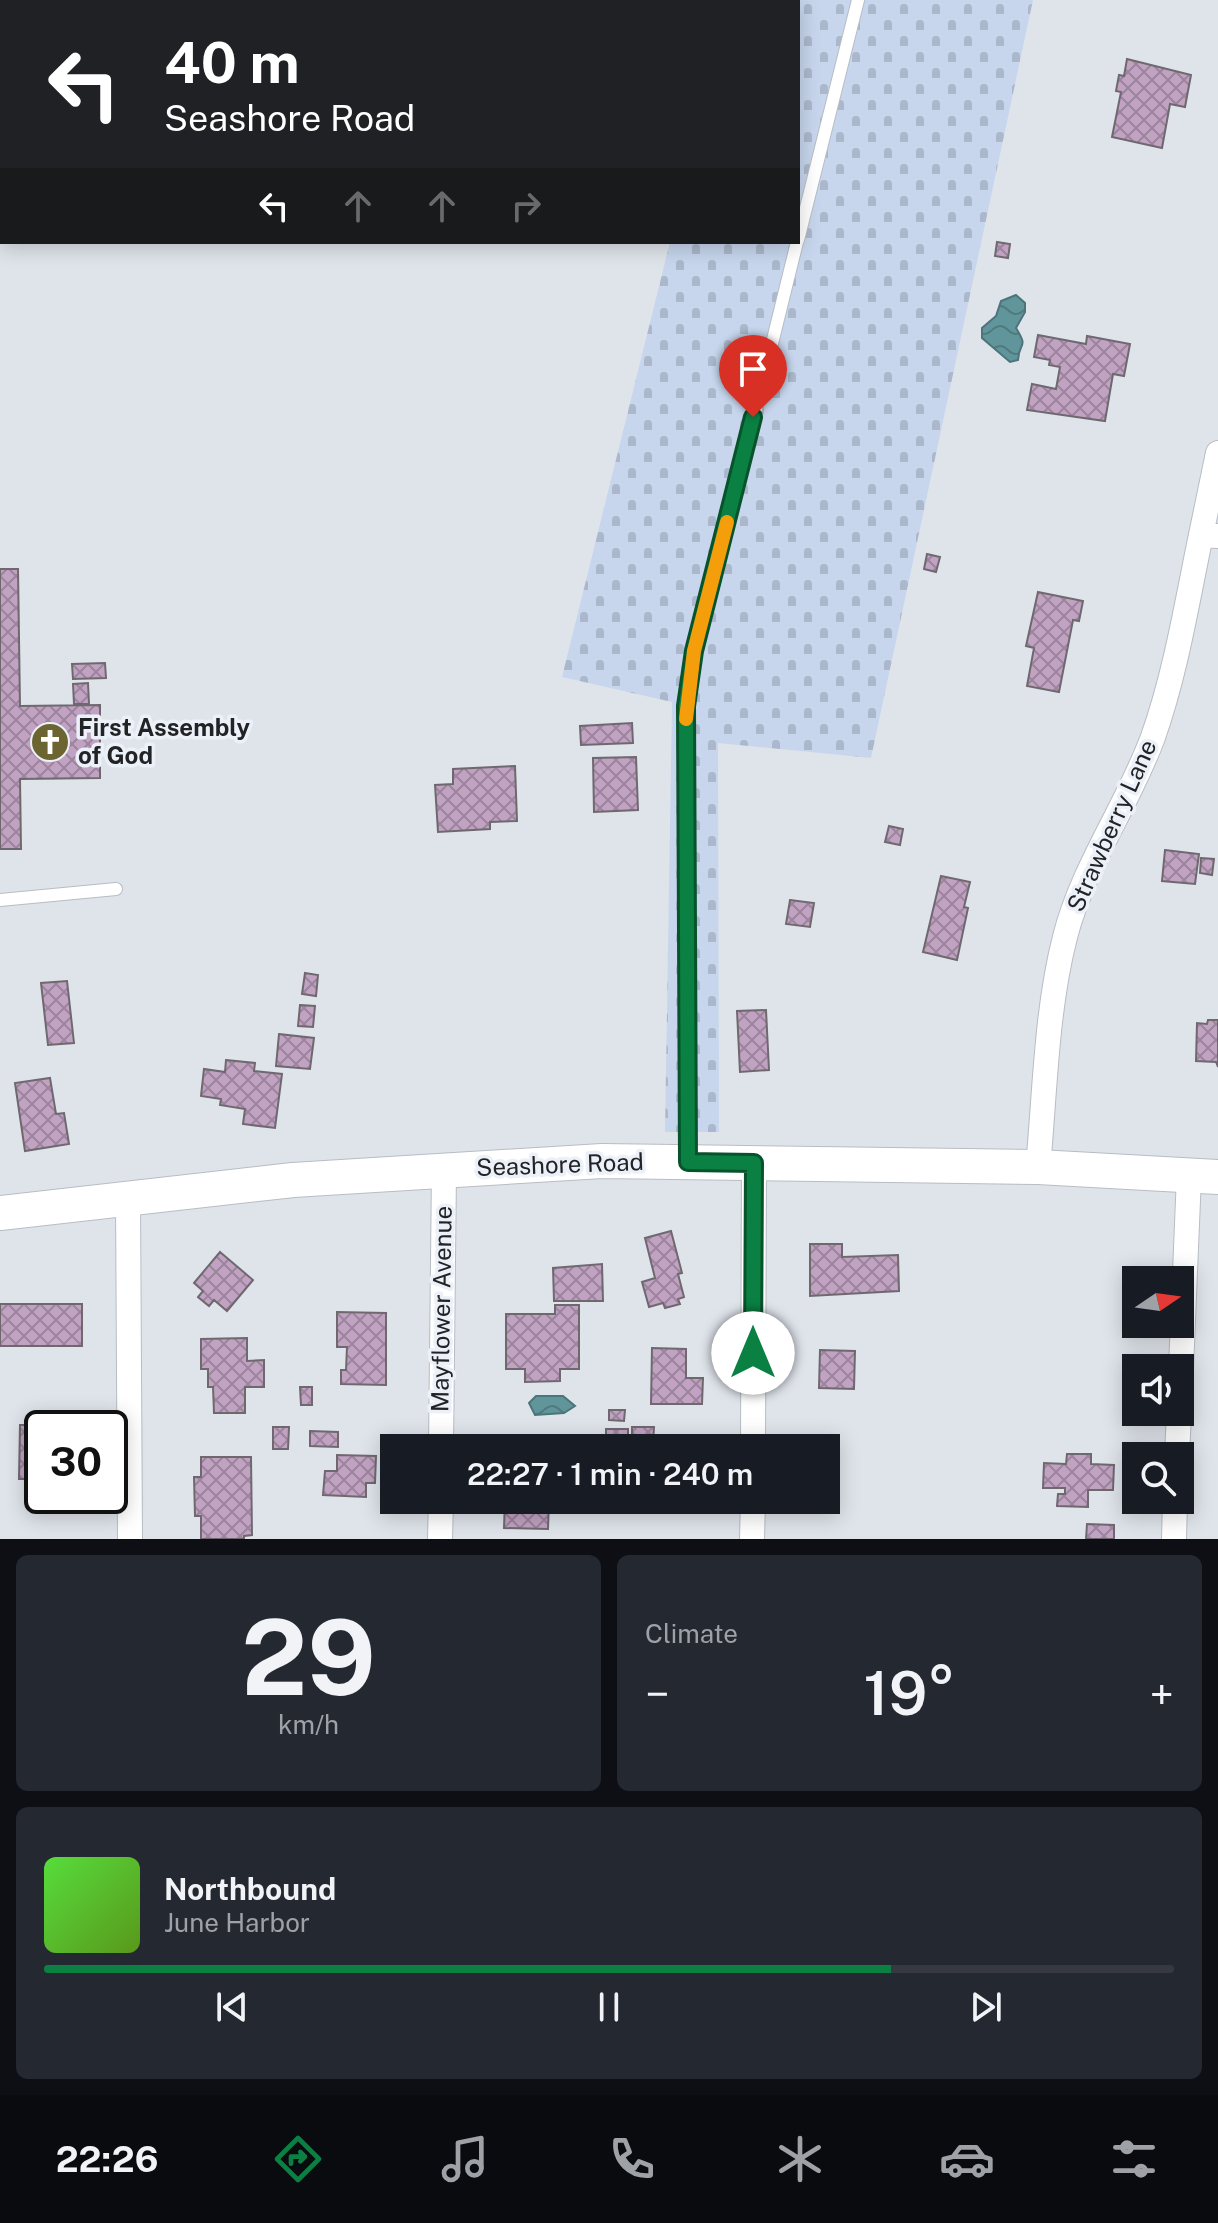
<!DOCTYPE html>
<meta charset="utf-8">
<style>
body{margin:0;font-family:"Public Sans",sans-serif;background:#242831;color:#f1f3f6;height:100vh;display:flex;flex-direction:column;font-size:30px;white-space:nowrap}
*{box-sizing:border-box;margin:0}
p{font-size:26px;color:#9ea1a6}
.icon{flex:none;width:44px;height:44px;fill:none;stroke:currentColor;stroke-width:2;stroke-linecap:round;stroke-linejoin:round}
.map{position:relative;height:1539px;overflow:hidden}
.sheet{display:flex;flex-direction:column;gap:16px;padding:16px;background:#0d0f14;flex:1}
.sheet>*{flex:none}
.guide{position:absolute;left:0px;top:0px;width:800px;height:244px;box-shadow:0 4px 20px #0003;background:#202124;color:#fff;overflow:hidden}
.needle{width:52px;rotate:77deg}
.fabs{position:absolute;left:1122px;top:1266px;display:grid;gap:16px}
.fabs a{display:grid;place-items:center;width:72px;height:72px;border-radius:0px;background:#171b24;box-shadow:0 4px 20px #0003;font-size:40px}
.speed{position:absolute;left:24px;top:1410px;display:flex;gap:16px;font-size:40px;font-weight:700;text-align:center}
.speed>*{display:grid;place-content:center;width:104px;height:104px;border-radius:50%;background:#171b24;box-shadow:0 4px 20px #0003;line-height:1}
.speed .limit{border:4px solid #111;border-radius:12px;background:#fff;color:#111}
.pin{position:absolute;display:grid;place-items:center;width:68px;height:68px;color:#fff;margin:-82px -34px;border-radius:50% 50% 50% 0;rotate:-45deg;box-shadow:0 0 8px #0007}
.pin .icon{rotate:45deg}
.me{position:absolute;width:88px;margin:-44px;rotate:0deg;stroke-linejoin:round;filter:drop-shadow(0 0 6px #0008)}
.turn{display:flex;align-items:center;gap:28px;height:168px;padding:0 32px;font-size:36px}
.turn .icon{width:104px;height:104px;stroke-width:2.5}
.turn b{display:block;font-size:56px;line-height:68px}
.lanes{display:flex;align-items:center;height:76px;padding:0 32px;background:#0003;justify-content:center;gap:40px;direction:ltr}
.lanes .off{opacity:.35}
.big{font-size:60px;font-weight:600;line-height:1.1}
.sheet .tile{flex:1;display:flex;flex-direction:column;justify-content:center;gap:12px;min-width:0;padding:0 28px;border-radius:12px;background:#242831}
.sheet .dial{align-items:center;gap:0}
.dial b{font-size:104px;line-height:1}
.song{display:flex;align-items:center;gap:24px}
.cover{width:96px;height:96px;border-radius:12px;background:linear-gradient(135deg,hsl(110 70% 55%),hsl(90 70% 35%))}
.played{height:8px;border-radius:4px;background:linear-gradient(90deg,#0b8043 75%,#363941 75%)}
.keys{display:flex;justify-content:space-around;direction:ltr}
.heat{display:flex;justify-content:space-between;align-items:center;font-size:44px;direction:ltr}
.sheet .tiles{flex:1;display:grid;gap:16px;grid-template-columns:1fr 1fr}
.tile:last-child{grid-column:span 2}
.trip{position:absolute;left:380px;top:1434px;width:460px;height:80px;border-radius:0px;background:#171b24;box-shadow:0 4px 20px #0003;font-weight:600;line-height:80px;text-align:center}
.menu{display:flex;height:128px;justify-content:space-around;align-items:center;background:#090b0e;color:#9ea1a6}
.menu .icon{width:56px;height:56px}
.menu .on{color:#0b8043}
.menu b{font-size:36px;color:#f1f3f6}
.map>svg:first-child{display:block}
.cemetery{fill:url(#cemetery-stones)}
.water{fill:url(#water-waves);stroke:#4d7478;stroke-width:2}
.building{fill:url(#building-cross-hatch);stroke:#6f696f;stroke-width:2}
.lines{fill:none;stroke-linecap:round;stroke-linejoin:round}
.lane-casing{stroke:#b8bdc4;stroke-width:14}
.street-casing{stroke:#b8bdc4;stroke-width:26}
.secondary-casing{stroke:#b8bdc4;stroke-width:36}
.lane{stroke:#fff;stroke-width:12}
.street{stroke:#fff;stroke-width:24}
.secondary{stroke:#fff;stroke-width:34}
.route-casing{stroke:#07532c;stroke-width:20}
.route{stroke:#0b8043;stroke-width:14}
.slow{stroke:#f59e0b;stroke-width:14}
.labels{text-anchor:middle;stroke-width:7;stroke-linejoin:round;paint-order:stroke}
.poi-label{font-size:24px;font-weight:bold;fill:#212325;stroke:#ecf1f9;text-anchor:start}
.street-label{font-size:24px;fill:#212325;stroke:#ecf1f9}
</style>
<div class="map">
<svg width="1218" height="1539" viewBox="0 0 1218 1539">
<defs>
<pattern id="cemetery-stones" width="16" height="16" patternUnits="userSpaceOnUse" patternTransform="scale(2)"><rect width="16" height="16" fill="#c7d6ed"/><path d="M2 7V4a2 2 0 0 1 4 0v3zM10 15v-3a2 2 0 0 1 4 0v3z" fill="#abb7cb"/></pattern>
<pattern id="water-waves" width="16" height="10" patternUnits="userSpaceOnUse" patternTransform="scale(2)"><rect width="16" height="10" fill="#60969b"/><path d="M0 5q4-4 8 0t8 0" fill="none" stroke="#4f7a7e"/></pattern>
<pattern id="building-cross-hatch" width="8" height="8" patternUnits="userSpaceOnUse" patternTransform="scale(2)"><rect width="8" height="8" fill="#c1a2c2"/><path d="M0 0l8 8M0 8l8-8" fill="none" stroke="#9c849d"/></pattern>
</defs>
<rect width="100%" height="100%" fill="#dfe4eb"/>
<!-- cemetery -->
<path class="cemetery" d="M730,0h303l-162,758 -153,-15 1,389h-54l7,-430 -110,-25 108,-435h128v-240z"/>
<!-- water -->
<path class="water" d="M1016,295l9,8v9l-9,16c13,21 3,13 2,32l-8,2 -28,-24v-10l14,-12 5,-15z
M536,1396h27l12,10 -11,7 -29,2 -6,-12z"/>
<!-- building -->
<path class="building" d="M1127,59l64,16 -6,32 -15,-3 -8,44 -50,-11 9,-45 -5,-1 3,-16 5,1z
M997,242l13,2 -2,14 -13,-2z
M1038,335l48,9 1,-8 43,8 -6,32 -11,-2 -8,47 -78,-11 5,-26 24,5 4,-22 -11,-2 1,-5 -16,-3z
M927,554l13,3 -4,15 -12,-3z
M0,569h18l2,137 80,-1v73l-80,1 1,70h-21z
M1038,592l45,9 -4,20 -6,-1 -14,72 -32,-6 7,-38 -8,-2z
M105,663l1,15 -33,1 -1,-15z
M88,683l1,21h-15l-1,-20z
M632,723l1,20 -52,2 -1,-19z
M636,757l2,53 -44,2 -1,-54z
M515,766l2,55 -27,1v7l-52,3 -3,-47 18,-1v-15z
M889,826l14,3 -3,16 -15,-3z
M1165,850l34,4 -4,30 -33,-3z
M1201,858l13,1 -2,16 -12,-2z
M941,876l29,6 -6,25 4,1 -11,52 -34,-8z
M790,900l24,3 -4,24 -24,-3z
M305,973l13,2 -2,21 -14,-2z
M67,981l7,62 -26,2 -7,-62z
M300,1005l15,1 -2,21 -15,-1z
M766,1010l3,60 -29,2 -3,-61z
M1208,1020h10v47l-2,-5 -20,-1 1,-38 10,1z
M279,1034l35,4 -4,31 -34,-3z
M226,1060l29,3 -1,8 28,3 -7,54 -32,-4 2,-15 -25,-4 1,-6 -20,-3 3,-27 21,3z
M50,1078l6,36 8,-1 5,31 -44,7 -10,-68z
M671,1231l11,42 -4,1 6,23 -6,2 2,5 -15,4 -2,-5 -14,4 -7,-25 13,-4 -10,-40z
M810,1244h32v13l56,-2 1,36 -89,5z
M220,1252l33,28 -26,31 -13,-11 -5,6 -11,-9 5,-6 -9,-8z
M602,1264l1,37h-49l-1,-33z
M0,1304h82v42h-82z
M555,1305h24v64h-19v12l-35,1v-13h-19v-55h49z
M337,1312l49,1v72l-45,-1v-14h5l1,-23h-10z
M247,1338v23l17,-1v27h-19v26h-31l-1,-26h-5v-18h-7v-30z
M652,1348l34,1v29h17l-1,26h-51z
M820,1350l35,1 -1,38 -35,-1z
M300,1387h12v18h-11z
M609,1410h16l-1,11 -15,-1z
M20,1425h46v3h-24v51h-23z
M273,1427h16l-1,22h-15z
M632,1427h22l-1,15 -21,-1z
M606,1429h22v19h-22z
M310,1431l28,1v15l-28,-1z
M1067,1454h24v10l23,1 -1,25h-25v17l-31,-1 1,-12h7v-6h-22l1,-25 22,1z
M337,1455l39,1 -1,27h-9v14l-43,-2 2,-24h12z
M201,1457h50l1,78 -8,1v3h-43v-23h-6l-1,-39h7z
M505,1500h44l-1,29 -44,-1z
M1087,1524l27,1v14h-28z"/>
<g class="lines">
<!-- lane casing -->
<g class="lane-casing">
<path id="lane" d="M798,240l60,-240
M0,900l116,-11
M688,1161l1,-481 108,-438"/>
</g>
<!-- street casing -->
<g class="street-casing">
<path id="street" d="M1218,453l-17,82 17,1
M1038,1167c7,-75 8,-156 27,-230 18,-71 63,-132 88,-200 23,-65 34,-135 48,-202
M128,1200l2,339
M1180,1392l9,-216
M441,1448l3,-278
M753,1448l1,-285
M1177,1456l2,-44
M440,1539l1,-39
M752,1539l1,-39
M1174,1539l1,-39"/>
</g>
<!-- secondary casing -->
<g class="secondary-casing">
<path id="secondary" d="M0,1213l293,-33 309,-19 436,6 180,10"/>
</g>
<!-- lane -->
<use href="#lane" class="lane"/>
<!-- street -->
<use href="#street" class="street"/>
<!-- secondary -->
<use href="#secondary" class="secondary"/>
</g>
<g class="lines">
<!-- route casing -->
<g class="route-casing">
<path id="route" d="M753,417l-59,234 -8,55 2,456 66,1 -1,190"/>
</g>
<!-- route -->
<use href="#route" class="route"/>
<!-- slow -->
<path class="slow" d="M686,719l8,-68 33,-129"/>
</g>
<!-- icons -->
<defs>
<g id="church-disc" transform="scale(2)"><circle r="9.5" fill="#6d6531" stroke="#ecf1f9"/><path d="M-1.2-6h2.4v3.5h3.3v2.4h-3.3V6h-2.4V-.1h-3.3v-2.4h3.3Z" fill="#fff"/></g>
</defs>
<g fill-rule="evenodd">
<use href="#church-disc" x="50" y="742"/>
</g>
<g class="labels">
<!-- poi labels -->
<g class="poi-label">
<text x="78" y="736">First Assembly<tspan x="78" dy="28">of God</tspan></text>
</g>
<!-- street labels -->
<g class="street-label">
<text transform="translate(1112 826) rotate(-66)" y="8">Strawberry Lane</text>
<text transform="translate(560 1165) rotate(-2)" y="8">Seashore Road</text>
<text transform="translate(442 1309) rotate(-89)" y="8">Mayflower Avenue</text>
</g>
</g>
</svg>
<div class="fabs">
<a><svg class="needle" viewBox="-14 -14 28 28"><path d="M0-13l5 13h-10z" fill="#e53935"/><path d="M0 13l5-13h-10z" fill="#9ea1a6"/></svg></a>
<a><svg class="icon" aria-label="sound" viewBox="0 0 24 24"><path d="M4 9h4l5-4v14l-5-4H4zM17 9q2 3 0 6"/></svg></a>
<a><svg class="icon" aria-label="search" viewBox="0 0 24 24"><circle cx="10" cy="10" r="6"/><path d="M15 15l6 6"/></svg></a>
</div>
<div class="speed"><div class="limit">30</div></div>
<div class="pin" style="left:753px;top:417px;background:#d93025"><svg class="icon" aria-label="arrive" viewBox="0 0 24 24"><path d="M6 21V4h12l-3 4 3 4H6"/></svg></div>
<svg class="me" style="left:753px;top:1353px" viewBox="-20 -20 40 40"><circle r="19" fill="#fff"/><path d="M0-13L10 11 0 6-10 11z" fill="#0b8043"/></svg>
<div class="trip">22:27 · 1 min · 240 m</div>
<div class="guide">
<div class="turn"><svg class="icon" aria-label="left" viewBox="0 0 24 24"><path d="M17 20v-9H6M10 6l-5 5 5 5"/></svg><div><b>40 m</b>Seashore Road</div></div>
<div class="lanes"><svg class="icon" aria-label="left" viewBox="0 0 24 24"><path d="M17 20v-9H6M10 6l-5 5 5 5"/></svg><svg class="icon off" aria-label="ahead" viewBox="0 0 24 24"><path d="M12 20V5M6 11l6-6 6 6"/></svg><svg class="icon off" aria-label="ahead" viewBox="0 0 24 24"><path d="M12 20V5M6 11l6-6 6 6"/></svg><svg class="icon off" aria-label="right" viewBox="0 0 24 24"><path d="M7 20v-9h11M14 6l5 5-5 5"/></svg></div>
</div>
</div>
<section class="sheet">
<div class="tiles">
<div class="tile dial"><b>29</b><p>km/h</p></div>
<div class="tile"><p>Climate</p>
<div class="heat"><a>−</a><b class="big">19°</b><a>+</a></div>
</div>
<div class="tile">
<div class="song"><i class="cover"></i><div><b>Northbound</b><p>June Harbor</p></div></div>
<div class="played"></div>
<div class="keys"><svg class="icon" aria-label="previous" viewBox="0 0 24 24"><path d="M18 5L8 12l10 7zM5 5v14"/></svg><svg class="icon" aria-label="pause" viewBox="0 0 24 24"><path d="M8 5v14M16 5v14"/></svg><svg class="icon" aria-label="next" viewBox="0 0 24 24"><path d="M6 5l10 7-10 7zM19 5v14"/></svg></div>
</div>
</div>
</section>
<nav class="menu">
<b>22:26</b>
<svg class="icon on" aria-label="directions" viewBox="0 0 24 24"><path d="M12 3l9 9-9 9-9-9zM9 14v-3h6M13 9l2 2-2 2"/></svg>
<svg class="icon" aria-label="music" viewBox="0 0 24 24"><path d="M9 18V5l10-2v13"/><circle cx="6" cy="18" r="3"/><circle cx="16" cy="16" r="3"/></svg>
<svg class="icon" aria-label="phone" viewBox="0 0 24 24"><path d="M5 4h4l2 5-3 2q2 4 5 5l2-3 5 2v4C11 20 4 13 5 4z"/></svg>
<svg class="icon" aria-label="climate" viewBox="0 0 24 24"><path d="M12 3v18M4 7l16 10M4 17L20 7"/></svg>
<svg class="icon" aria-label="car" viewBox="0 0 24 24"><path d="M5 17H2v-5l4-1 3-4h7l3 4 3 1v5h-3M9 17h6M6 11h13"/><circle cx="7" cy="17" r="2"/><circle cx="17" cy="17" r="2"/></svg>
<svg class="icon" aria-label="filters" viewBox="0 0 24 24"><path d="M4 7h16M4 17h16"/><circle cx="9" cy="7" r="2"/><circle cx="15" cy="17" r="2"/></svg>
</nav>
